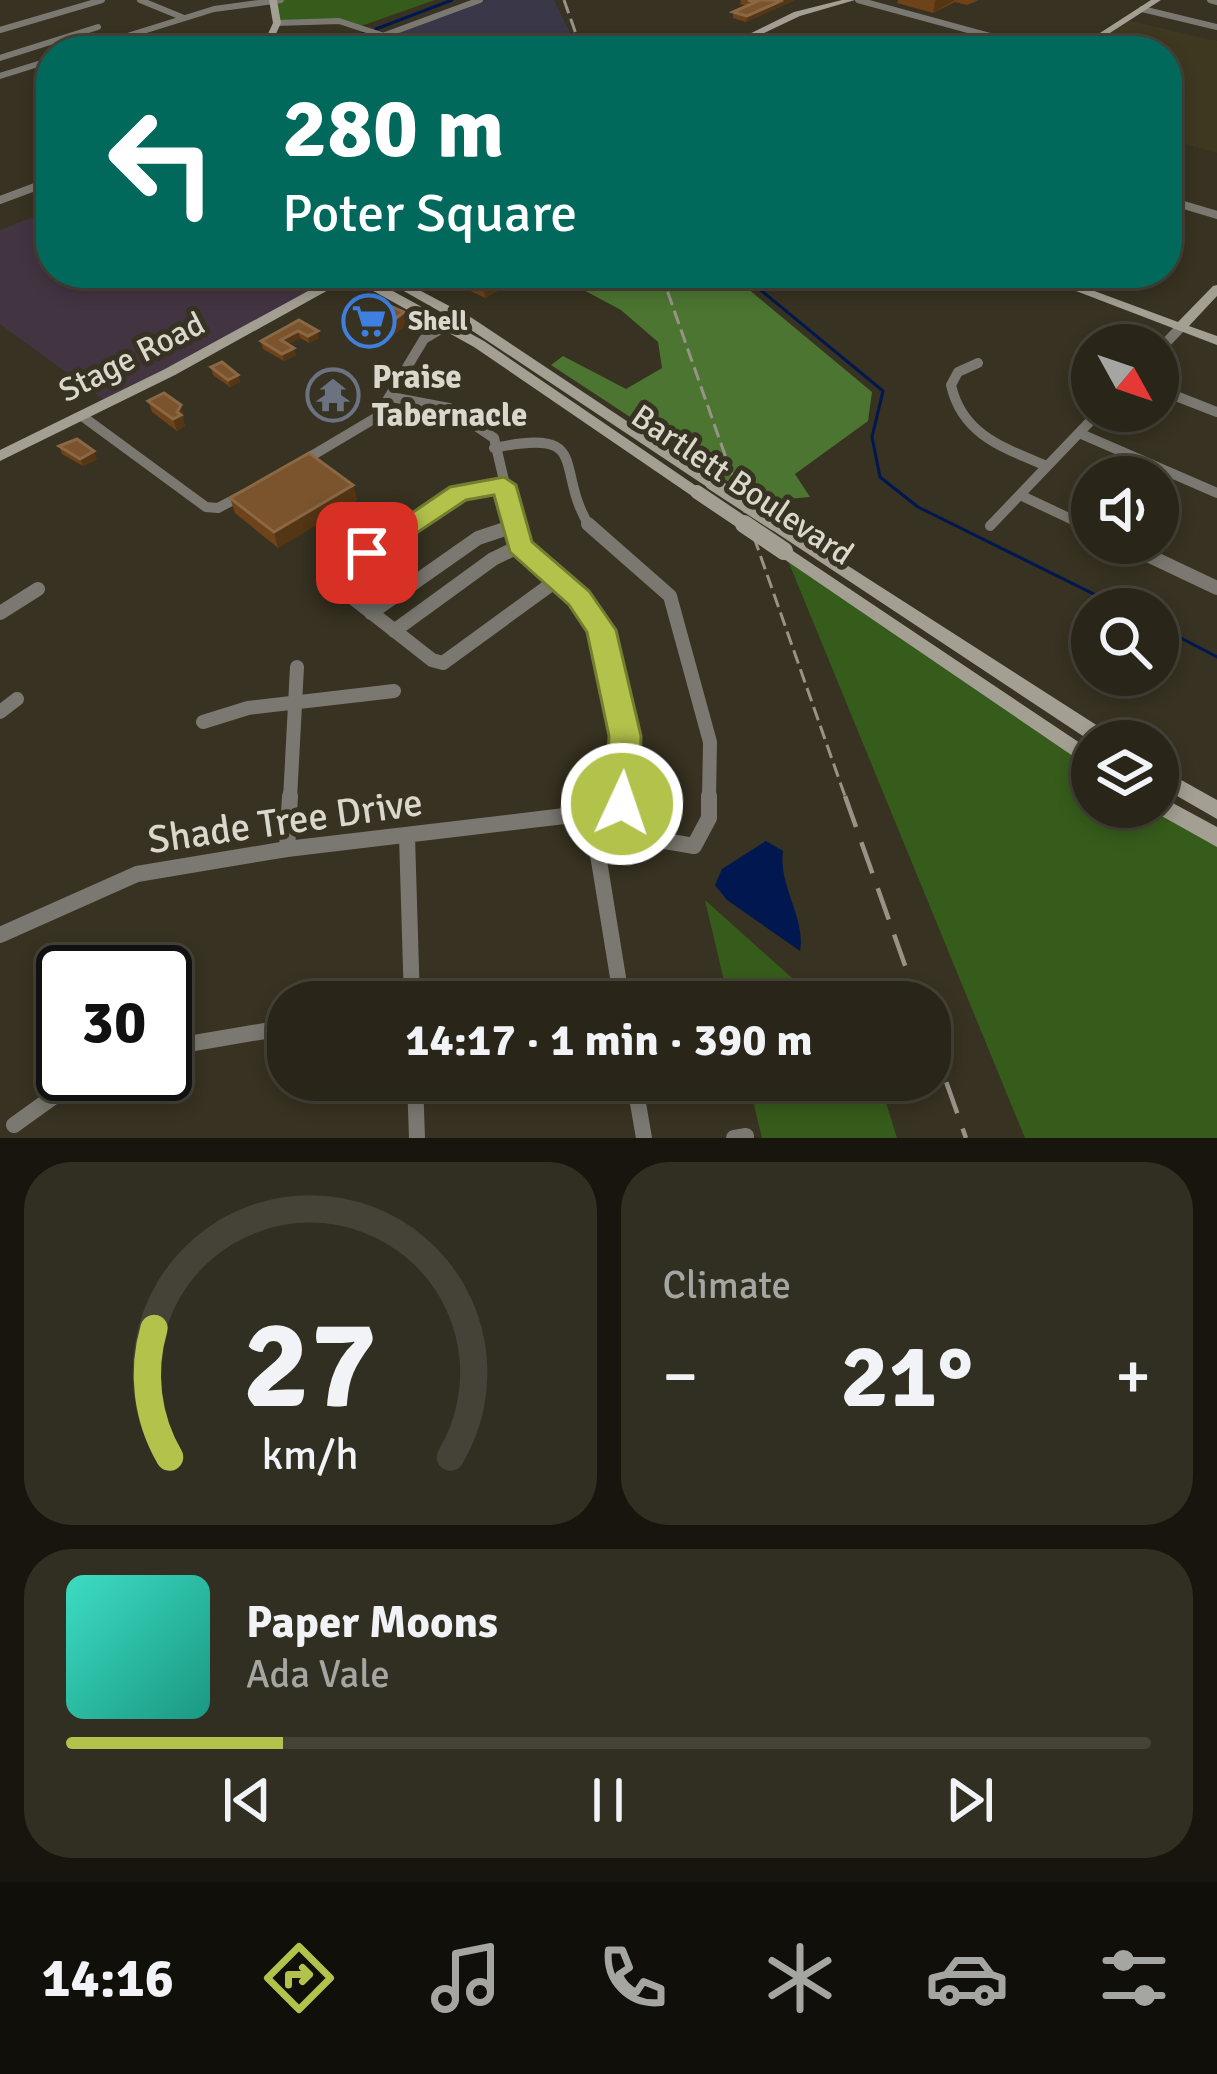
<!DOCTYPE html>
<meta charset="utf-8">
<style>
body{margin:0;font-family:Signika,sans-serif;background:#312e22;color:#f1f3f6;height:100vh;display:flex;flex-direction:column;font-size:45px;white-space:nowrap}
*{box-sizing:border-box;margin:0}
p{font-size:39px;color:#a5a5a2}
.icon{flex:none;width:66px;height:66px;fill:none;stroke:currentColor;stroke-width:2;stroke-linecap:round;stroke-linejoin:round}
.map{position:relative;height:1138px;overflow:hidden}
.sheet{display:flex;flex-direction:column;gap:24px;padding:24px;background:#17150e;flex:1}
.sheet>*{flex:none}
.hud{position:absolute;left:36px;top:36px;width:1146px;height:252px;border-radius:48px;box-shadow:0 6px 18px #0003,0 0 0 3px #454338;background:#00695c;color:#fff;overflow:hidden}
.needle{width:78px;rotate:130deg}
.buttons{position:absolute;left:1071px;top:324px;display:grid;gap:24px}
.buttons a{display:grid;place-items:center;width:108px;height:108px;border-radius:50%;background:#292619;box-shadow:0 6px 18px #0003,0 0 0 3px #454338;font-size:60px}
.speed{position:absolute;left:36px;top:945px;display:flex;gap:24px;font-size:60px;font-weight:700;text-align:center}
.speed>*{display:grid;place-content:center;width:156px;height:156px;border-radius:50%;background:#292619;box-shadow:0 6px 18px #0003,0 0 0 3px #454338;line-height:1}
.speed .limit{border:6px solid #111;border-radius:18px;background:#fff;color:#111}
.pin{position:absolute;display:grid;place-items:center;width:102px;height:102px;color:#fff;margin:-51px;border-radius:24px;box-shadow:0 6px 18px #0006}
.me{position:absolute;width:132px;margin:-66px;rotate:3deg;stroke-linejoin:round;filter:drop-shadow(0 0 9px #0008)}
.turn{display:flex;align-items:center;gap:42px;height:252px;padding:0 48px;font-size:54px}
.turn .icon{width:156px;height:156px;stroke-width:2.5}
.turn b{display:block;font-size:84px;line-height:102px}
.big{font-size:90px;font-weight:700;line-height:1.1}
.sheet .widget{flex:1;display:flex;flex-direction:column;justify-content:center;gap:18px;min-width:0;padding:0 42px;border-radius:48px;background:#312e22}
.sheet .dial{align-items:center;gap:0}
.dial svg{height:312px;overflow:visible;fill:none;stroke:#454338;stroke-width:7;stroke-linecap:round;text-anchor:middle}
.dial text{fill:#f1f3f6;stroke:none}
.song{display:flex;align-items:center;gap:36px}
.cover{width:144px;height:144px;border-radius:18px;background:linear-gradient(135deg,hsl(170 70% 55%),hsl(170 70% 35%))}
.played{height:12px;border-radius:6px;background:linear-gradient(90deg,#b3c24b 20%,#454338 20%)}
.keys{display:flex;justify-content:space-around;direction:ltr}
.heat{display:flex;justify-content:space-between;align-items:center;font-size:66px;direction:ltr}
.sheet .tiles{flex:1;display:grid;gap:24px;grid-template-columns:1fr 1fr}
.widget:last-child{grid-column:span 2}
.trip{position:absolute;left:267px;top:981px;width:684px;height:120px;border-radius:48px;background:#292619;box-shadow:0 6px 18px #0003,0 0 0 3px #454338;font-weight:700;line-height:120px;text-align:center}
.tabs{display:flex;height:192px;justify-content:space-around;align-items:center;background:#100f0a;color:#a5a5a2}
.tabs .icon{width:84px;height:84px}
.tabs .current{color:#b3c24b}
.tabs b{font-size:54px;color:#f1f3f6}
.map>svg:first-child{display:block}
.commercial{fill:#433441}
.industrial{fill:#3a3748}
.built{fill:#3e3820}
.green{fill:#365c1b}
.forest{fill:#4b7531}
.water{fill:#00174f}
.lines{fill:none;stroke-linecap:round;stroke-linejoin:round}
.stream{stroke:#00174f;stroke-width:3}
.street-far4{stroke:#7a7870;stroke-width:6}
.street-far3{stroke:#7a7870;stroke-width:8}
.street-far2{stroke:#7a7870;stroke-width:10}
.street-far1{stroke:#7a7870;stroke-width:14}
.street{stroke:#7a7870;stroke-width:16}
.secondary{fill:#a39f92;fill-rule:evenodd}
.rail-far1{stroke:#979487;stroke-width:3;stroke-dasharray:14 6;stroke-linecap:butt}
.rail{stroke:#979487;stroke-width:4.5;stroke-dasharray:33 16;stroke-linecap:butt}
.secondary-bridge-far1{stroke:#a39f92;stroke-width:14}
.secondary-bridge{stroke:#a39f92;stroke-width:18}
.wall{fill:#6f4319}
.shaded-wall{fill:#543614}
.building{fill:#7b532c;stroke:#8a6845;stroke-width:3}
.route{fill:#b3c24b;stroke:#747e31;stroke-width:3}
.labels{text-anchor:middle;stroke-width:10;stroke-linejoin:round;paint-order:stroke}
.far-poi-label{font-size:27px;font-weight:bold;fill:#dad8cd;stroke:#373221;text-anchor:start}
.street-label{font-size:33px;fill:#dad8cd;stroke:#373221}
.poi-label{font-size:33px;font-weight:bold;fill:#dad8cd;stroke:#373221;text-anchor:start}
.near-street-label{font-size:39px;fill:#dad8cd;stroke:#373221}
</style>
<div class="map">
<svg width="1217" height="1138" viewBox="0 0 1217 1138">
<rect width="100%" height="100%" fill="#373221"/>
<!-- commercial -->
<path class="commercial" d="M51,210v63h299l-242,130 -108,-79v-94z"/>
<!-- industrial -->
<path class="industrial" d="M486,0h68l23,47 -137,4 -45,-17z"/>
<!-- built -->
<path class="built" d="M1126,20l91,21v112l-50,-14v-88h-91z"/>
<!-- green -->
<path class="green" d="M273,0h162l-74,26 -22,-5 -62,2z
M784,551l308,210v46h66l59,31v300h-192z
M705,900l87,78 63,24h-126z
M748,1080h131l18,58h-135z"/>
<!-- forest -->
<path class="forest" d="M572,273h157l143,119 -4,29 -73,53 15,23 -45,4 -27,-13 -187,-123 12,-9 63,33 36,-21 -4,-26 -37,-32 -58,-31z"/>
<!-- water -->
<path class="water" d="M766,841l17,10c-5,35 23,67 17,100l-73,-51 -12,-15 7,-16z"/>
<g class="lines">
<!-- stream -->
<path class="stream" d="M376,29l76,-29
M350,51l7,-15 10,-4
M740,273l143,118 -11,46 8,40 38,30 206,102
M1158,626l59,31"/>
<!-- street-far4 -->
<path class="street-far4" d="M140,0l44,18
M858,0l187,51
M1210,0l7,2
M1142,9l75,18
M277,23l62,-2 91,30
M0,30l102,-30
M385,35l95,-35
M79,51l135,-42 67,-9
M505,51l56,-4
M967,51l25,-14
M0,58l98,-31
M0,76l51,-16"/>
<!-- street-far3 -->
<path class="street-far3" d="M0,200l51,-19
M1167,200l50,15"/>
<!-- street-far2 -->
<path class="street-far2" d="M1158,351l23,-24
M978,363l-20,9 -7,13c11,50 53,63 96,81
M1158,389l59,23
M391,397l58,11 45,30 21,89
M82,416l124,91 12,1 25,-13
M1079,433l138,60
M494,448c100,-21 59,21 96,79
M303,461l74,-44 47,-78 37,-22
M1020,495l68,32
M990,526l110,-115
M405,527l49,-32 50,-10"/>
<!-- street-far1 -->
<path class="street-far1" d="M410,524l-69,46 -7,7 1,7 97,76 11,3 114,-83
M514,524c11,39 50,52 73,83 37,48 34,134 36,192
M588,524l82,72 40,146 -1,57
M1082,524l10,5
M1122,543l95,45
M0,613l38,-24
M371,613l107,-75 33,-11
M394,631l99,-72 27,-13
M0,712l17,-13
M203,722l45,-14 146,-17
M290,799l7,-132"/>
<!-- street -->
<path class="street" d="M622,796l4,17 39,28 29,5 15,-28v-22
M407,836l5,166
M287,849l3,-53
M0,935l137,-61 150,-25 286,-34 16,6 5,9 28,172
M165,1048l123,-21
M415,1080l2,58
M634,1080l10,58
M14,1125l46,-33 37,-18
M734,1138l12,-2"/>
<!-- secondary -->
<path class="secondary" d="M269,0h8l4,23 -13,28h-8l13,-28z
M842,0h13l-55,16 -74,35h-11l79,-39z
M1151,0h10l-79,51h-10z
M341,273h19l124,68 221,151 -3,4h-10l-218,-149 -124,-69 -175,97 -175,86v-11l165,-81z
M372,273h15l85,45 248,165 -8,5 -5,-1 -245,-163z
M1029,273h17l132,49 35,-36 4,-1v11l-28,30 28,10v9z
M775,519l337,216 3,6 -23,1 -323,-214 -2,-4z
M784,545l308,206v18l-314,-214 -2,-4 2,-4z
M1158,767l59,33v19l-59,-34z
M1158,795l59,32v20l-66,-37 -2,-3h9z"/>
<!-- rail-far1 -->
<path class="rail-far1" d="M564,0l18,51
M661,273l185,526"/>
<!-- rail -->
<path class="rail" d="M845,796l73,206
M930,1036l36,102"/>
<!-- secondary-bridge-far1 -->
<path class="secondary-bridge-far1" d="M712,483l63,41
M697,492l52,35"/>
<!-- secondary-bridge -->
<path class="secondary-bridge" d="M744,524l40,27"/>
</g>
<!-- wall -->
<path class="wall" d="M741,0h54l-49,22 -13,-4v-6l15,-6 -8,-2z
M898,0h81l-12,5 -12,-3 -22,11 -36,-10z
M264,273h29v1l-13,7z
M449,273h62l1,10 -27,15 -35,-17z
M348,311l56,1 2,13 -26,20 -15,-6 -1,-8 -14,-7z
M299,320l20,18 -10,5 -9,-5 -12,6 8,11 -12,6 -21,-12 -2,-8z
M211,367l27,8 2,7 -10,5 -17,-12z
M148,401l36,15 -1,4 2,6 -8,5 -25,-19z
M59,446l38,13 -14,7 -21,-12z
M353,485l4,15 -79,48 -43,-35 -5,-15z"/>
<!-- shaded-wall -->
<path class="shaded-wall" d="M783,0h12l-49,22 1,-6z
M937,0h18l-22,13 2,-12z
M278,273h15v1l-13,7z
M502,273h9l1,10 -27,15 -2,-14z
M404,312l2,13 -26,20 -2,-13z
M298,331l2,7 -17,9 -2,-7z
M318,331l1,7 -10,5 -1,-7z
M294,348l2,7 -12,6 -2,-7z
M238,375l2,7 -10,5 -2,-7z
M181,405l3,11 -1,4 2,6 -8,5 -4,-12z
M94,451l3,8 -14,7 -3,-7z
M353,485l4,15 -79,48 -4,-16z"/>
<!-- building -->
<path class="building" d="M748,0h35l-36,16 -14,-4 23,-10z
M461,273h41l-19,11z
M372,298l32,14 -26,20 -15,-6 5,-4 -20,-11z
M299,320l19,11 -10,5 -10,-5 -17,9 13,8 -12,6 -21,-13z
M222,362l16,13 -10,5 -17,-13z
M164,393l17,12 -4,7 4,3 -8,4 -25,-18z
M77,439l17,12 -14,8 -21,-13z
M309,453l44,32 -79,47 -44,-34z"/>
<!-- route -->
<path class="route" d="M504,477l12,8 16,57 57,49 27,39 25,106 -2,68 -5,10 -12,4 -11,-4 -5,-10 3,-68 -22,-104 -18,-27 -59,-53 -16,-57 -28,5 -90,60 -9,3 -14,-10 97,-66z"/>
<!-- icons -->
<defs>
<g id="supermarket-ring" transform="scale(2.7)"><circle r="9.5" fill="#373221" stroke="#3f7fe0" stroke-width="1.5"/><path d="M-6-5.5h2.5l.6 2H6L4.5 2H-2.5L-4.4-4H-6ZM-1.5 3.2a1.3 1.3 0 1 0 .1 0ZM3 3.2a1.3 1.3 0 1 0 .1 0Z" fill="#3f7fe0"/></g>
<g id="temple-ring" transform="scale(2.7)"><circle r="9.5" fill="#373221" stroke="#6b7280" stroke-width="1.5"/><path d="M0-6L5-2H3V0L6.5 2.5H4V6H1.5V3h-3V6H-4V2.5H-6.5L-3 0V-2H-5Z" fill="#6b7280"/></g>
</defs>
<g fill-rule="evenodd">
<use href="#supermarket-ring" x="369" y="321"/>
<use href="#temple-ring" x="333" y="395"/>
</g>
<g class="labels">
<!-- far-poi labels -->
<g class="far-poi-label">
<text x="408" y="330">Shell</text>
</g>
<!-- street labels -->
<g class="street-label">
<text transform="translate(131 356) rotate(-27)" y="12">Stage Road</text>
<text transform="translate(743 484) rotate(34)" y="12">Bartlett Boulevard</text>
</g>
<!-- poi labels -->
<g class="poi-label">
<text x="372" y="388">Praise<tspan x="372" dy="38">Tabernacle</tspan></text>
</g>
<!-- near-street labels -->
<g class="near-street-label">
<text transform="translate(285 820) rotate(-8)" y="14">Shade Tree Drive</text>
</g>
</g>
</svg>
<div class="buttons">
<a><svg class="needle" viewBox="-14 -14 28 28"><path d="M0-13l5 13h-10z" fill="#e53935"/><path d="M0 13l5-13h-10z" fill="#a5a5a2"/></svg></a>
<a><svg class="icon" aria-label="sound" viewBox="0 0 24 24"><path d="M4 9h4l5-4v14l-5-4H4zM17 9q2 3 0 6"/></svg></a>
<a><svg class="icon" aria-label="search" viewBox="0 0 24 24"><circle cx="10" cy="10" r="6"/><path d="M15 15l6 6"/></svg></a>
<a><svg class="icon" aria-label="layers" viewBox="0 0 24 24"><path d="M12 4l9 5-9 5-9-5zM3 14l9 5 9-5"/></svg></a>
</div>
<div class="speed"><div class="limit">30</div></div>
<div class="pin" style="left:367px;top:553px;background:#d93025"><svg class="icon" aria-label="arrive" viewBox="0 0 24 24"><path d="M6 21V4h12l-3 4 3 4H6"/></svg></div>
<svg class="me" style="left:622px;top:804px" viewBox="-20 -20 40 40"><circle r="17" fill="#b3c24b" stroke="#fff" stroke-width="3"/><path d="M0-11L8 9 0 5-8 9z" fill="#fff"/></svg>
<div class="trip">14:17 · 1 min · 390 m</div>
<div class="hud">
<div class="turn"><svg class="icon" aria-label="left" viewBox="0 0 24 24"><path d="M17 20v-9H6M10 6l-5 5 5 5"/></svg><div><b>280 m</b>Poter Square</div></div>
</div>
</div>
<section class="sheet">
<div class="tiles">
<div class="widget dial"><svg viewBox="0 0 100 80">
<path d="M14 69A42 42 0 1 1 86 69"/>
<path d="M14 69A42 42 0 0 1 10 36" stroke="#b3c24b"/>
<text x="50" y="56" font-size="32" font-weight="700">27</text>
<text x="50" y="72" font-size="11">km/h</text>
</svg></div>
<div class="widget"><p>Climate</p>
<div class="heat"><a>−</a><b class="big">21°</b><a>+</a></div>
</div>
<div class="widget">
<div class="song"><i class="cover"></i><div><b>Paper Moons</b><p>Ada Vale</p></div></div>
<div class="played"></div>
<div class="keys"><svg class="icon" aria-label="previous" viewBox="0 0 24 24"><path d="M18 5L8 12l10 7zM5 5v14"/></svg><svg class="icon" aria-label="pause" viewBox="0 0 24 24"><path d="M8 5v14M16 5v14"/></svg><svg class="icon" aria-label="next" viewBox="0 0 24 24"><path d="M6 5l10 7-10 7zM19 5v14"/></svg></div>
</div>
</div>
</section>
<nav class="tabs">
<b>14:16</b>
<svg class="icon current" aria-label="directions" viewBox="0 0 24 24"><path d="M12 3l9 9-9 9-9-9zM9 14v-3h6M13 9l2 2-2 2"/></svg>
<svg class="icon" aria-label="music" viewBox="0 0 24 24"><path d="M9 18V5l10-2v13"/><circle cx="6" cy="18" r="3"/><circle cx="16" cy="16" r="3"/></svg>
<svg class="icon" aria-label="phone" viewBox="0 0 24 24"><path d="M5 4h4l2 5-3 2q2 4 5 5l2-3 5 2v4C11 20 4 13 5 4z"/></svg>
<svg class="icon" aria-label="climate" viewBox="0 0 24 24"><path d="M12 3v18M4 7l16 10M4 17L20 7"/></svg>
<svg class="icon" aria-label="car" viewBox="0 0 24 24"><path d="M5 17H2v-5l4-1 3-4h7l3 4 3 1v5h-3M9 17h6M6 11h13"/><circle cx="7" cy="17" r="2"/><circle cx="17" cy="17" r="2"/></svg>
<svg class="icon" aria-label="filters" viewBox="0 0 24 24"><path d="M4 7h16M4 17h16"/><circle cx="9" cy="7" r="2"/><circle cx="15" cy="17" r="2"/></svg>
</nav>
